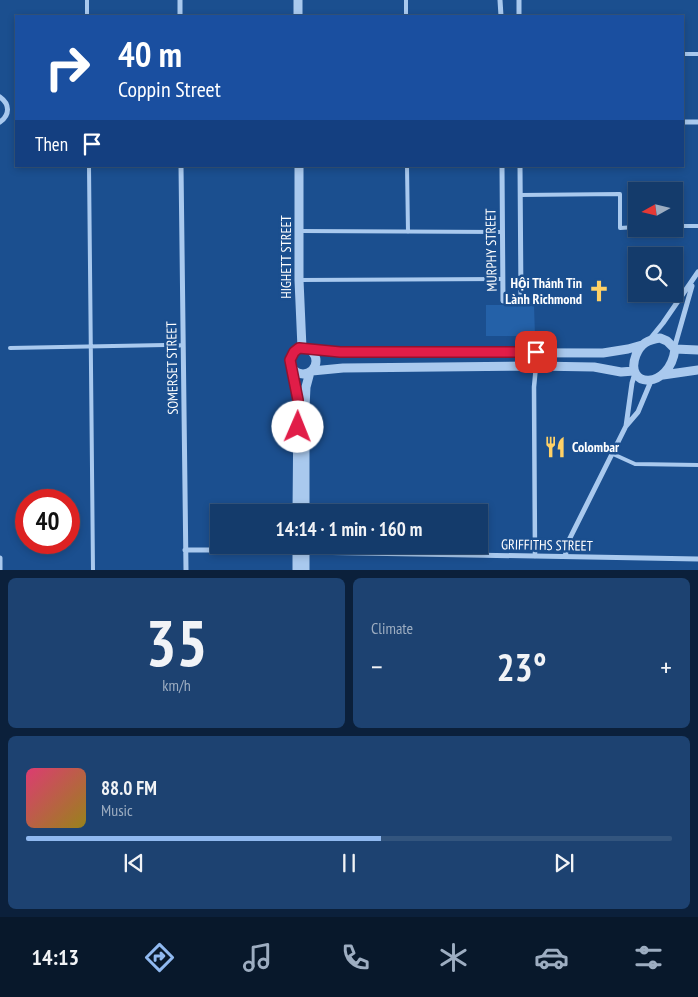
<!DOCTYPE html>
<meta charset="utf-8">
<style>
body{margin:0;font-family:"PT Sans Narrow",sans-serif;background:#1d4271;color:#f1f3f6;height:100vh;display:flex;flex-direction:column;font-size:19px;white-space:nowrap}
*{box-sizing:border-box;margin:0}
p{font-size:16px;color:#9dadc1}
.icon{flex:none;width:28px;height:28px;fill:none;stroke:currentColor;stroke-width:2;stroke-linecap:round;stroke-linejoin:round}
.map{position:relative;height:570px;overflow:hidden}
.drawer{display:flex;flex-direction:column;gap:8px;padding:8px;background:#0b203b;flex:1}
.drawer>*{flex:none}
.hud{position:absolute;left:15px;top:15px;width:669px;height:152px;border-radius:0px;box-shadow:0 2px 8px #0003,0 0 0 1px #33557e;background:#1a4fa0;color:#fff;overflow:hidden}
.needle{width:32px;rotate:262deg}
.fabs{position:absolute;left:628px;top:182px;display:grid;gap:10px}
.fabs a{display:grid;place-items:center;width:55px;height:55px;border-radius:0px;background:#143b6b;box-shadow:0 2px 8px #0003,0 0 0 1px #33557e;font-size:25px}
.speed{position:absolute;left:15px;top:489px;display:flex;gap:10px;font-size:25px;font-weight:700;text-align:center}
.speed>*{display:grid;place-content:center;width:65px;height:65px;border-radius:50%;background:#143b6b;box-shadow:0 2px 8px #0003,0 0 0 1px #33557e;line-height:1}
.speed .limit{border:8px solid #d22;background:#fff;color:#111}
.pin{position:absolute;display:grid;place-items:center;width:42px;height:42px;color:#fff;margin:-21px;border-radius:10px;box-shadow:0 2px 8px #0006}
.me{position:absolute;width:55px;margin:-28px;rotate:1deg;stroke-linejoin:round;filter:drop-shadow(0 0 4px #0008)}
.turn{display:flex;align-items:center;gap:18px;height:105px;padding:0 20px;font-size:22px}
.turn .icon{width:65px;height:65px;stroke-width:2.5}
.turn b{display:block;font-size:35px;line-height:42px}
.then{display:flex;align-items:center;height:48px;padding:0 20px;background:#0003;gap:10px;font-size:19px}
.big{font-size:38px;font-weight:700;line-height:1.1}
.drawer .tile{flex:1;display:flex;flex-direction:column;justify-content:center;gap:8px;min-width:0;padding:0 18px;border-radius:8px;background:#1d4271}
.drawer .dial{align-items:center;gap:0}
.dial b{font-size:65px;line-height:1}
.song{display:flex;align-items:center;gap:15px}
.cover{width:60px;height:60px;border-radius:8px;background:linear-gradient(135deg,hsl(340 70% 55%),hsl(50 70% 35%))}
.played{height:5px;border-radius:2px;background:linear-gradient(90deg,#90b9f0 55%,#33557e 55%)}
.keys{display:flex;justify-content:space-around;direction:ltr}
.heat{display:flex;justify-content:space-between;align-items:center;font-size:28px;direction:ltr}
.drawer .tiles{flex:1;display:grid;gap:8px;grid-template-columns:1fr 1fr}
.tile:last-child{grid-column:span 2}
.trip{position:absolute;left:210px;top:504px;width:278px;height:50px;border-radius:0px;background:#143b6b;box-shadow:0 2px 8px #0003,0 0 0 1px #33557e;font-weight:700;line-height:50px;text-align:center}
.menu{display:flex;height:80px;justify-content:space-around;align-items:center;background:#08182b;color:#9dadc1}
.menu .icon{width:35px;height:35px}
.menu .on{color:#90b9f0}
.menu b{font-size:22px;color:#f1f3f6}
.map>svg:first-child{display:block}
.green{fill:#2461a8}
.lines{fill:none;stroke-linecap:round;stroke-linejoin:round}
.service{stroke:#a9c9ee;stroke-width:4}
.pedestrian{stroke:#a9c9ee;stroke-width:4.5}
.minor{stroke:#a9c9ee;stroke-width:5}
.tertiary{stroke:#a9c9ee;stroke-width:9}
.route-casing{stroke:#92132f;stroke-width:12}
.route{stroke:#e11d48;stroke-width:9}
.labels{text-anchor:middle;stroke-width:5;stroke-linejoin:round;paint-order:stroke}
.street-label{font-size:14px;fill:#fff;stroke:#1b4f8f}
.poi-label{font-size:14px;font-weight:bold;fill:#fff;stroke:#1b4f8f;text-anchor:end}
</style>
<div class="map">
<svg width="698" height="570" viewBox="0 0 698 570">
<rect width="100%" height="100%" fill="#1b4f8f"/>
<!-- green -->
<path class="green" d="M486,305h48l1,31h-49z"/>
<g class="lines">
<!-- service -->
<path class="service" d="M87,0v16
M406,0v16
M682,54h16
M89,166l4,404
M407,166l1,66
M520,195l100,-1v34l16,-1
M674,226h24
M300,231l202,1
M299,280l204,-1
M175,346l8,-1
M10,348l155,-3
M613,454l22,10 63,1"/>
<!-- pedestrian -->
<path class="pedestrian" d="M535,556l-1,-169 2,-21"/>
<!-- minor -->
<path class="minor" d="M180,0v16
M500,0l1,16
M519,0v16
M0,97c10,7 10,18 0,25
M682,122h16
M181,166l5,404
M502,166l1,135 18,-1 -1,-134
M650,339l13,-16 35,-51
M674,349l18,-63
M626,426l6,-43 3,-10
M185,550h112
M305,552l393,7
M565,557l3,-15 58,-116 12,-14 13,-31
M0,558v12"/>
<!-- tertiary -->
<path class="tertiary" d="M298,0v16
M299,166v114l3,68
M660,338l7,3 8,8c-5,41 -52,40 -39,6 5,-12 12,-15 24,-17z
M290 361a13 13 0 1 1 26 0a13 13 0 1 1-26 0Z
M306,348l34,4 263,1 25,-4 14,-4
M675,349l23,1
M291,365l7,35 -1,112
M312,371l31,-3 193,-2 58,1 27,5 13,-1
M663,375l35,-5
M305,512v-105l1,-20 4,-15
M297,545v25
M305,545v25"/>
</g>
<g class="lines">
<!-- route casing -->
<g class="route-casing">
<path id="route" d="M298,427v-27l-8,-40 4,-8 5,-4 41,4h196"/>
</g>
<!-- route -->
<use href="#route" class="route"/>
</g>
<!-- icons -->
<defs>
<g id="church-bare" transform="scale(1.725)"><path d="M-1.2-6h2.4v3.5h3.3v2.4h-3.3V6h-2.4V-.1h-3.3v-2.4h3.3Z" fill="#ffd166" stroke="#1b4f8f" stroke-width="2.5" paint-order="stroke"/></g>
<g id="restaurant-bare" transform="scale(1.725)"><path d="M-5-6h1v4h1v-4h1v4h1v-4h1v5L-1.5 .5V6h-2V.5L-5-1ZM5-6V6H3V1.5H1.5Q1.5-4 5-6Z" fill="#ffd166" stroke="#1b4f8f" stroke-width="2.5" paint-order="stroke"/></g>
</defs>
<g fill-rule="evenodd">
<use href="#church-bare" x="599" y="291"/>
<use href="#restaurant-bare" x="555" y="447"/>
</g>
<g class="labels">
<!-- street labels -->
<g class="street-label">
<text transform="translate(491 250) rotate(-91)" y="5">MURPHY STREET</text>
<text transform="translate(286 257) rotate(-90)" y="5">HIGHETT STREET</text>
<text transform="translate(172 368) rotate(-91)" y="5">SOMERSET STREET</text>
<text transform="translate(547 545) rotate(1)" y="5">GRIFFITHS STREET</text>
</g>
<!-- poi labels -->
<g class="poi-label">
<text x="582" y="288">Hội Thánh Tin<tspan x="582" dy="16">Lành Richmond</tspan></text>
<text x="572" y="452" text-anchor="start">Colombar</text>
</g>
</g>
</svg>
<div class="fabs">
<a><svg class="needle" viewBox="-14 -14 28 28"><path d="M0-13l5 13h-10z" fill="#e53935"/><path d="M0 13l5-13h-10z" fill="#9dadc1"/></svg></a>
<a><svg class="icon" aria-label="search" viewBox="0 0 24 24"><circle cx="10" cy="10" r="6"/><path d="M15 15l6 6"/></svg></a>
</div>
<div class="speed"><div class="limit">40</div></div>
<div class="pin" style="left:536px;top:352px;background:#d93025"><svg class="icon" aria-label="arrive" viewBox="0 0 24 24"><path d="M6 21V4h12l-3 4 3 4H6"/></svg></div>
<svg class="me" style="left:298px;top:427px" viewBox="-20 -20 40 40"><circle r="19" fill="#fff"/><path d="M0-13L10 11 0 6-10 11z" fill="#e11d48"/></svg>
<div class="trip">14:14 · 1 min · 160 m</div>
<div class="hud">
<div class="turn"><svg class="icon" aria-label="right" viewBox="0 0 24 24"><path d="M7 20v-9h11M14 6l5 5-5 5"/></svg><div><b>40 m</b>Coppin Street</div></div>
<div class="then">Then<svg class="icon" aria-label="arrive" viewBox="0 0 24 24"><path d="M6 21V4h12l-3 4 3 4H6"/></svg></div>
</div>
</div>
<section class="drawer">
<div class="tiles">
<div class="tile dial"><b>35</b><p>km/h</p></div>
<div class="tile"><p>Climate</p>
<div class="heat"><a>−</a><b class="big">23°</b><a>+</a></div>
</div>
<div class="tile">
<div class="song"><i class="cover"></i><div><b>88.0 FM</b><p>Music</p></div></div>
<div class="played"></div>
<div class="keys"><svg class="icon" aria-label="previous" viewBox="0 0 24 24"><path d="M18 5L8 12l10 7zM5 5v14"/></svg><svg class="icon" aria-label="pause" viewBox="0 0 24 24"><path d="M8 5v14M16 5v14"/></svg><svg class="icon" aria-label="next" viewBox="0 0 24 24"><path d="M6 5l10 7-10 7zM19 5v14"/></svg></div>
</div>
</div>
</section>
<nav class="menu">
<b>14:13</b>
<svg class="icon on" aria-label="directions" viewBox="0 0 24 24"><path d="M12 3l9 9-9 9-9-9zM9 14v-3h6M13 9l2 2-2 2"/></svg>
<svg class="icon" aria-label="music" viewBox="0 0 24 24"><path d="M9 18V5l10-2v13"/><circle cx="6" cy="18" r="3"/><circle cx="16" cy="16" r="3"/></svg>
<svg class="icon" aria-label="phone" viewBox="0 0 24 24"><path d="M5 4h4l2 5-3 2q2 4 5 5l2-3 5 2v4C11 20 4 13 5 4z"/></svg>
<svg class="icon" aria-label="climate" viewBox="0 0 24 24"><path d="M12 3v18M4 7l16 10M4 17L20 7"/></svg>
<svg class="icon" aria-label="car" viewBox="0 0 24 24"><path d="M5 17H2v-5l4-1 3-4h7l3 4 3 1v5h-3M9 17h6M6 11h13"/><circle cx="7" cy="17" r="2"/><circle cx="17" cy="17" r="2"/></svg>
<svg class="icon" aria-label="filters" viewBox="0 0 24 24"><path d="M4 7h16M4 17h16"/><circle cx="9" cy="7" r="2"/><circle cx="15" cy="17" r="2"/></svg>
</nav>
